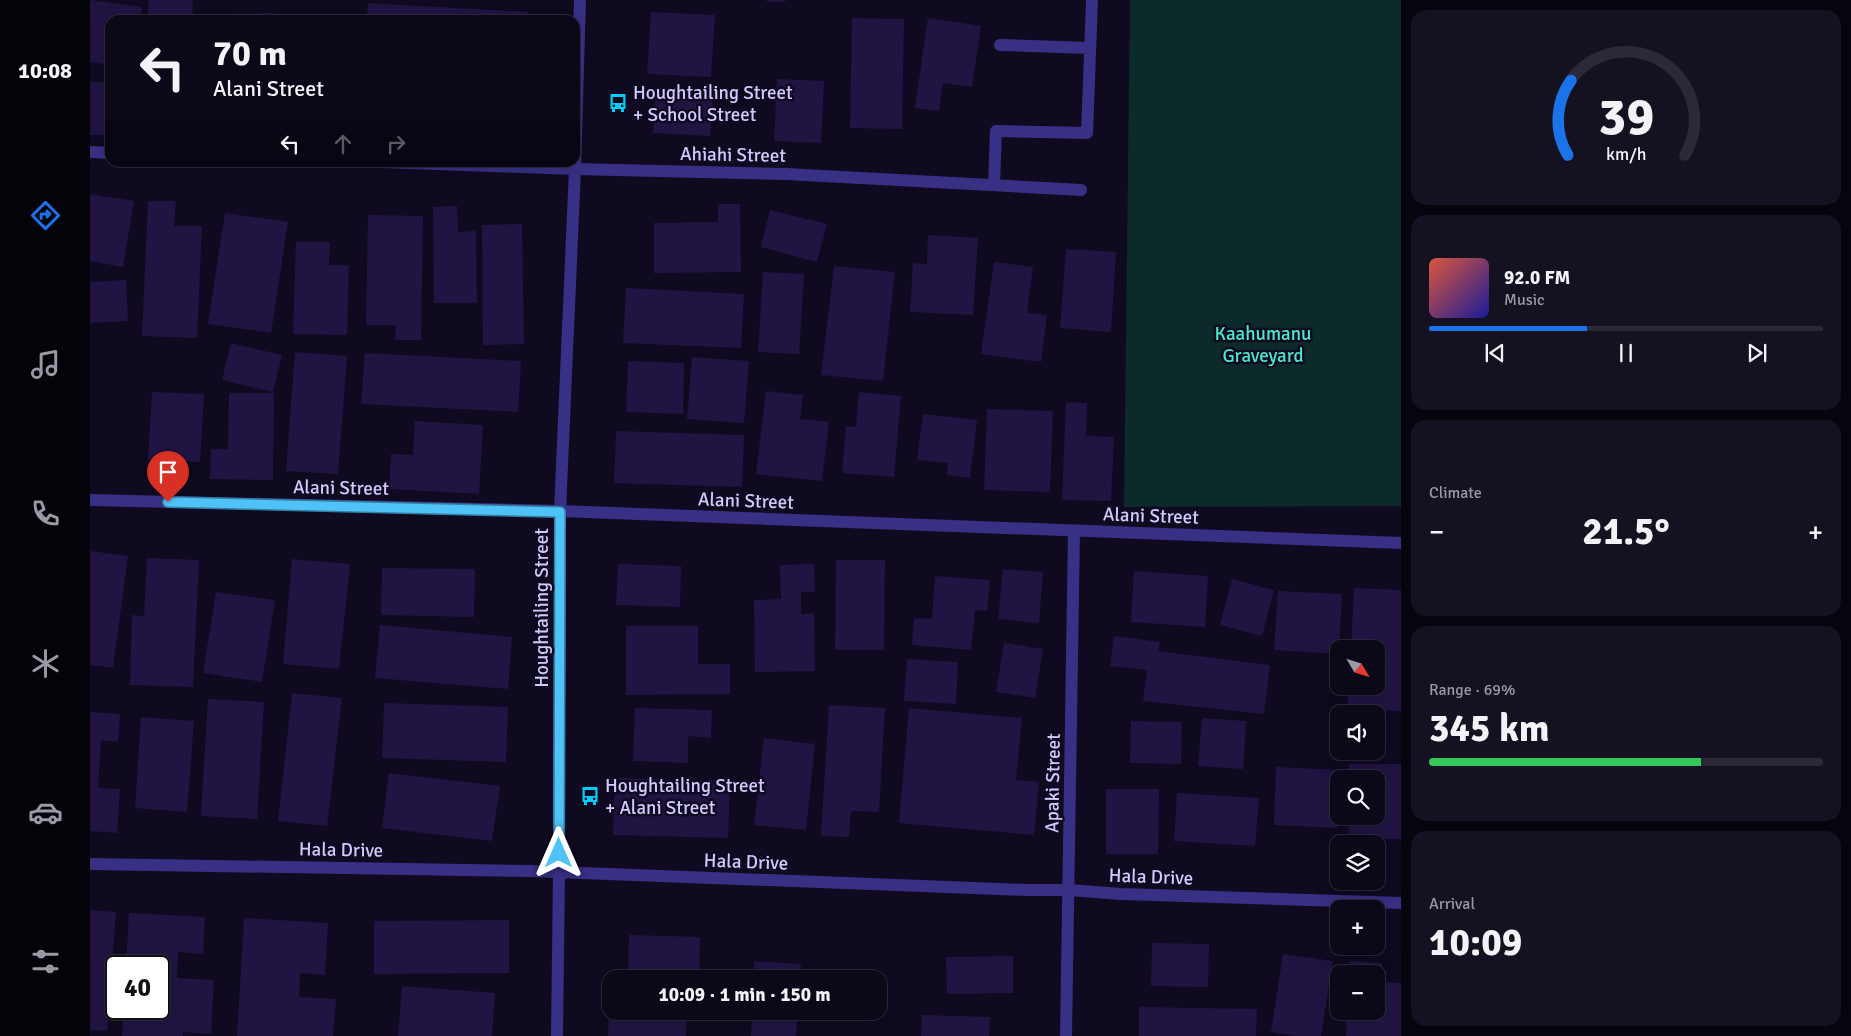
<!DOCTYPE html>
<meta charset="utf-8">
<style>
body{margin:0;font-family:Signika,sans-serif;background:#141121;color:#f1f3f6;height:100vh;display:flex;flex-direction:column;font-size:19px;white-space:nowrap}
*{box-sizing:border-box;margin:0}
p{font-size:16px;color:#9a9aa2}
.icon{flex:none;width:28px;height:28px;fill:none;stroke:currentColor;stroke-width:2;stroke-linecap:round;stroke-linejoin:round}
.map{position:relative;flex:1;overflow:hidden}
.sheet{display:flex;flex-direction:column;gap:10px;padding:10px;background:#06040d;width:450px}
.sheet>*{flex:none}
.guide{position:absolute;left:15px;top:15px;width:475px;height:152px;border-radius:15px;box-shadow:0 5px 20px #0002,0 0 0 1px #2b2937;background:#0b0818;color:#f1f3f6;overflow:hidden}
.needle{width:32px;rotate:128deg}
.controls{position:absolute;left:1240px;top:640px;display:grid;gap:10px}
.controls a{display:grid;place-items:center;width:55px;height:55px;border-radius:10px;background:#0b0818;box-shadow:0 5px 20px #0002,0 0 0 1px #2b2937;font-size:25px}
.speed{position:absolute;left:15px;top:955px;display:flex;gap:10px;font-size:25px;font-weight:700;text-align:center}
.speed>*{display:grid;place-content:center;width:65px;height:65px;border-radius:50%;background:#0b0818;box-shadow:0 5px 20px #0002,0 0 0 1px #2b2937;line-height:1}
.speed .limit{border:2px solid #111;border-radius:8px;background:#fff;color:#111}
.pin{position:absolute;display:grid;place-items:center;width:42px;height:42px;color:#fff;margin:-51px -21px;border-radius:50% 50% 50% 0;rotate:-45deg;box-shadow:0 0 5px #0007}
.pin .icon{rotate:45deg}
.me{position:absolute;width:55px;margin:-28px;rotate:0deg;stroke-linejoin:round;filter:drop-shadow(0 0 4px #0008)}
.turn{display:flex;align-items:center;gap:18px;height:105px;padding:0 25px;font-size:22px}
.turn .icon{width:65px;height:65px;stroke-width:2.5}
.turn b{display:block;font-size:35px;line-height:42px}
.lanes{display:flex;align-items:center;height:48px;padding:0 25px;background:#0003;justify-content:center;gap:25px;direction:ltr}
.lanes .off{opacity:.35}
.big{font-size:38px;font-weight:700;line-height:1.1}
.sheet .widget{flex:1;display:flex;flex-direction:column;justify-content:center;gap:8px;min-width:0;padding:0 18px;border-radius:15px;background:#141121}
.sheet .dial{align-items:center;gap:0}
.dial svg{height:130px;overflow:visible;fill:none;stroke:#2b2937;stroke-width:7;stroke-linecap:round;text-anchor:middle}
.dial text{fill:#f1f3f6;stroke:none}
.song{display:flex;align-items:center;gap:15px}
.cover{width:60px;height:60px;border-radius:8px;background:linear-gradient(135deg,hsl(10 70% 55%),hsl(240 70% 35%))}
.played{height:5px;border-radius:2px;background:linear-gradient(90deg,#1a73e8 40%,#2b2937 40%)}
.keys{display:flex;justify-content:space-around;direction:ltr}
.heat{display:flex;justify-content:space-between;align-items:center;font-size:28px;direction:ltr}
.charge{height:8px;border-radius:4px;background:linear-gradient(90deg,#34c759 69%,#2b2937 0)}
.trip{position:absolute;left:512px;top:970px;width:285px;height:50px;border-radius:15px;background:#0b0818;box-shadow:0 5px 20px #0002,0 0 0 1px #2b2937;font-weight:700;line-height:50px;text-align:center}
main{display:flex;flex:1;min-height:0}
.tab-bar{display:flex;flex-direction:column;width:90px;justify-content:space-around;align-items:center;background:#04030a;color:#9a9aa2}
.tab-bar .icon{width:35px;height:35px}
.tab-bar .active{color:#1a73e8}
.tab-bar b{font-size:22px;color:#f1f3f6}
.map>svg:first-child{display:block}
.green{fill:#0d2a2b}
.building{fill:#211443}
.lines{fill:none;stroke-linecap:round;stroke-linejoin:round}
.service{stroke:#383084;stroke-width:12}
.minor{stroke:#383084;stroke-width:12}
.tertiary{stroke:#383084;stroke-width:12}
.route-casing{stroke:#337fa1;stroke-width:12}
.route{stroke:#4fc3f7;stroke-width:9}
.labels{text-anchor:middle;stroke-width:5;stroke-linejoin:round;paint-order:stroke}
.poi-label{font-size:19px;fill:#d3c9ff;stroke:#0f0a20;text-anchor:start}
.street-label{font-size:19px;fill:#d3c9ff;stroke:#0f0a20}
.park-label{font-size:19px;fill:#49ebcd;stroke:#0f0a20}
</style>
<main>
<nav class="tab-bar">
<b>10:08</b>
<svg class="icon active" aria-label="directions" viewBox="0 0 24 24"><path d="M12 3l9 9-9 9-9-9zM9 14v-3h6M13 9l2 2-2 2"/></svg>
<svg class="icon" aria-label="music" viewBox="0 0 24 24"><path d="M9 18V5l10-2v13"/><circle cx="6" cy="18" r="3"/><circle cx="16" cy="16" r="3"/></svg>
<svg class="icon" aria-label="phone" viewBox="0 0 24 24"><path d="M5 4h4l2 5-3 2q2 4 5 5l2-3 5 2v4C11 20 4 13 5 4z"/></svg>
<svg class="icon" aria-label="climate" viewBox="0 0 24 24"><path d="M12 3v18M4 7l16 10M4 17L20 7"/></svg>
<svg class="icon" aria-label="car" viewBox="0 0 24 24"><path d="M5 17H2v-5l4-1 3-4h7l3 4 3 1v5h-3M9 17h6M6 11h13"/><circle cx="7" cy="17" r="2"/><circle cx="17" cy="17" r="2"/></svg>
<svg class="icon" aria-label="filters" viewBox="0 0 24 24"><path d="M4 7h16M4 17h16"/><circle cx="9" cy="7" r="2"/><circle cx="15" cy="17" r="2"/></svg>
</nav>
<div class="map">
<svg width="1311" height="1036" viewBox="0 0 1311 1036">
<rect width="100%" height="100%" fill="#0f0a20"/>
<!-- green -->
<path class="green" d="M1040,0h271v506l-277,1z"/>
<!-- building -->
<path class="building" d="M0,0l52,7 -2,13h-30v45l-20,-3z
M59,0h44l-1,20h-45z
M677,0h18v2h-18z
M278,3l160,9v8h-161z
M561,12l64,3 -4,62 -64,-3z
M184,13v7h-51l-1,-6z
M762,18l52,1 -2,110 -52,-1z
M838,18l53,8 -9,61 -29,-4 -4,28 -24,-3z
M687,79l47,2 -3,62 -47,-2z
M0,82h20v53h-20z
M566,90l57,4 -3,42 -57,-3z
M0,194l44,7 -11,66 -33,-6z
M58,201h28l-2,25h28l-5,112 -55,-2z
M628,204h22l1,68 -87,1v-50l64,-1z
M367,206l1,26 18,-1 1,72h-43l-1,-96z
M680,210l57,14 -10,38 -56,-15z
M135,213l63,9 -17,111 -63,-9z
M278,215l55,1 -2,124h-26l1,-15h-30z
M432,224l2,120 -41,1 -1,-120z
M838,235l50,3 -5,77 -63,-3 3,-49 14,1z
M206,242h34l-1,23h20l-2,70 -54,-1z
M976,249l50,3 -5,80 -51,-4z
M904,262l39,5 -6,46 20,2 -6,47 -60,-8z
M744,266l61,6 -12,109 -62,-6z
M673,272l41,2 -5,80 -41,-2z
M36,280l2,41 -38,2v-41z
M536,288l118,6 -3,54 -118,-5z
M141,343l51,12 -9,37 -51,-12z
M205,352l52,4 -9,118 -52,-3z
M275,353l156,8 -3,51 -157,-8z
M602,357l57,4 -5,62 -57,-4z
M538,361l56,2 -1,51 -57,-2z
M676,391l37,4 -3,24 29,3 -7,59 -66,-7z
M62,392l52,2 -4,68 -52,-3z
M769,392l42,4 -7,81 -52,-4 4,-47 10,1z
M139,393h45l-1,87 -63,-1 1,-30h17z
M976,402l21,1 -1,33 28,1 -3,64 -49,-1z
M897,409l66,2 -3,81 -66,-2z
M833,414l54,6 -7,58 -23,-3 1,-12 -31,-3z
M325,421l68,4 -4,69 -90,-5 2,-35 22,1z
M526,431l128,4 -2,52 -128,-4z
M0,551l38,5 -15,112 -23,-3z
M57,558l52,2 -6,127 -63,-2 2,-70 12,1z
M202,559l58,5 -11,105 -56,-5z
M746,560h49l-1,90h-49z
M528,564l63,2 -1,41 -64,-2z
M724,564l1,28h-14v22l13,-1 1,58 -60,1 -1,-72 27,-1 -1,-34z
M292,568l93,1 -1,48 -93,-2z
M913,569l40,3 -4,51 -41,-4z
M1044,571l74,5 -3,51 -74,-5z
M845,576l55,4 -3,31 -12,-1 -4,40 -59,-5 2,-27 18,1z
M1142,579l42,11 -12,46 -42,-11z
M1264,588l47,2v121l-54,-2 2,-23h27v-37h-25z
M1188,591l64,3 -3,60 -65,-4z
M126,592l59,8 -13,82 -59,-9z
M290,625l132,12 -4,52 -133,-11z
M536,626h72v38h32v30l-104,1z
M1024,636l46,6 -2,9 112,14 -6,49 -121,-13 4,-31 -37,-4z
M914,643l39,6 -8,49 -39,-6z
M817,659l51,3 -2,42 -52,-3z
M202,693l50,5 -15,128 -49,-5z
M118,699l56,3 -7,117 -56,-3z
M294,703l124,4 -2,55 -124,-4z
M739,705l56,3 -6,104 -28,-1 -2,26 -28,-1z
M545,708l77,2 -1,28 -23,-2v27l-55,-2z
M819,708l113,10 -6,62 23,2 -5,53 -135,-12z
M0,712l30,2 -2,28 -17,-2 -3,48 22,1 -3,44 -27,-2z
M51,717l53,4 -7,91 -52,-4z
M1112,718l44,3 -3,48 -45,-3z
M1041,721l51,1 -1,42 -51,-1z
M674,738l51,6 -9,86 -52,-5z
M1259,764h52v75h-52v-23h27v-37h-27z
M1186,767l63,3 -2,58 -63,-3z
M299,773l111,13 -8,55 -110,-13z
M525,778l115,3 -2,57 -115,-3z
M1016,789h53l-1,65h-52z
M1087,793l82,5 -4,48 -81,-5z
M0,910l26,2 -9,119 -17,-1z
M39,913l76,4 -2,37 -25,-2 -1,26 37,2 -3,54 -28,-2v4h-61l2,-27h35v-43h-33z
M154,918l84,5 -3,52 -25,-2 -1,24 37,2 -3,37h-96z
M419,920v53l-135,1v-53z
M539,935l71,2 -1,42h-71z
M1062,943l57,1 -1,43 -57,-1z
M1193,954l50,7 -12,75h-25l-25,-4z
M923,956v37l-66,1 -1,-37z
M664,961l47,3 -1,15h-46z
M1260,961l32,2 -1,19 20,1v53h-55l1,-25h29v-37h-26z
M312,986l93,7 -3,43h-94z
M1049,1007l118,2 -1,27h-117z
M519,1008h2v3h76l-1,25h-78z
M662,1011h46l-2,25h-45z
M732,1011h55v4l-55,-1z
M832,1015l68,2 -1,19h-68z"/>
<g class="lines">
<!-- service -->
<path class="service" d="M910,45l90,3
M904,185l2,-54 91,2 5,-133"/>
<!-- minor -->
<path class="minor" d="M0,152l20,1
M293,162l192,7 211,5 295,16
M0,500l470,11 841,32
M976,1036l8,-505"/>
<!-- tertiary -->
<path class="tertiary" d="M0,864l440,7 497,19h42l52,4 280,9
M467,1036l2,-164 1,-361 15,-342 5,-169"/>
</g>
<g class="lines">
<!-- route casing -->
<g class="route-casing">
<path id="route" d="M78,502l392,10 -1,341"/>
</g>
<!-- route -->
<use href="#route" class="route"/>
</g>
<!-- icons -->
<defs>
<g id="bus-bare" transform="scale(1.5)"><path d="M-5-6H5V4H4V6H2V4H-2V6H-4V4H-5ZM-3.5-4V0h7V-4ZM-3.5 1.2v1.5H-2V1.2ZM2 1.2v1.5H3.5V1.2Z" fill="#00cdf4" stroke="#0f0a20" stroke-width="2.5" paint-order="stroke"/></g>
</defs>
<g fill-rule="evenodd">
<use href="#bus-bare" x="528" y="103"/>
<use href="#bus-bare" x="500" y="796"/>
</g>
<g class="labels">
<!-- poi labels -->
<g class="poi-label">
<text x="543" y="99">Houghtailing Street<tspan x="543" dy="22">+ School Street</tspan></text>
<text x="515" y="792">Houghtailing Street<tspan x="515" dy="22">+ Alani Street</tspan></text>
</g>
<!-- street labels -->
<g class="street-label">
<text transform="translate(643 154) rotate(1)" y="7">Ahiahi Street</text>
<text transform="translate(251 487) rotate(1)" y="7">Alani Street</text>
<text transform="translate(656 500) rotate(2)" y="7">Alani Street</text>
<text transform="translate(1061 515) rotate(2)" y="7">Alani Street</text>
<text transform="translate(451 608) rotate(-90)" y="7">Houghtailing Street</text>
<text transform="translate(962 783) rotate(-89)" y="7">Apaki Street</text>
<text transform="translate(251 849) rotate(1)" y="7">Hala Drive</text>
<text transform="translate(656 861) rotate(2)" y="7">Hala Drive</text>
<text transform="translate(1061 876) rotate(2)" y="7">Hala Drive</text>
</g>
<!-- park labels -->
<g class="park-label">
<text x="1173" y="340">Kaahumanu<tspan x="1173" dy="22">Graveyard</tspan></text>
</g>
</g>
</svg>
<div class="controls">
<a><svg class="needle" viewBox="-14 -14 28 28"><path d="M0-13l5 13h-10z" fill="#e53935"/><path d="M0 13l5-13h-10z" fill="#9a9aa2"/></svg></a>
<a><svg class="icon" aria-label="sound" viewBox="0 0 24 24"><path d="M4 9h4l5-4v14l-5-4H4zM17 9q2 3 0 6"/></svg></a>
<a><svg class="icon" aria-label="search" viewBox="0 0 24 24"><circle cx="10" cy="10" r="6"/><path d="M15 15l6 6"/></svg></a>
<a><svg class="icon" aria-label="layers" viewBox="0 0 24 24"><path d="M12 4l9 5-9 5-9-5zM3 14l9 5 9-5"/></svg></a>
<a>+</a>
<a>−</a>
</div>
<div class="speed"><div class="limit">40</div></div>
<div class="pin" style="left:78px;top:502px;background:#d93025"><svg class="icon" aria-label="arrive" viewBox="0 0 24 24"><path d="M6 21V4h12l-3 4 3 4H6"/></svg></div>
<svg class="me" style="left:469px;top:853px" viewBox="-20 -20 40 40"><path d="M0-17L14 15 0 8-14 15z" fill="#4fc3f7" stroke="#fff" stroke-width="4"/></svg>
<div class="trip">10:09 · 1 min · 150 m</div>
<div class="guide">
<div class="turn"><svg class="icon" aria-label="left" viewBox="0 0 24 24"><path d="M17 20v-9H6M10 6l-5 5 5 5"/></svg><div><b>70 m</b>Alani Street</div></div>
<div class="lanes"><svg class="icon" aria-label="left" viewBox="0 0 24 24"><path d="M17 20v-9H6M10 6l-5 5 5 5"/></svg><svg class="icon off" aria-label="ahead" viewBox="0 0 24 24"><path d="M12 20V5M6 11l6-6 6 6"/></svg><svg class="icon off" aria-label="right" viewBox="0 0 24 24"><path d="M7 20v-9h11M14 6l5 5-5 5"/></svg></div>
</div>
</div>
<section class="sheet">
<div class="widget dial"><svg viewBox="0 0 100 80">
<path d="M14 69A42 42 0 1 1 86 69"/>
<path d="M14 69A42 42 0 0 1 16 23" stroke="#1a73e8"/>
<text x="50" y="56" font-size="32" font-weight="700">39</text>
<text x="50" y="72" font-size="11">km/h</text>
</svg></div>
<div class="widget">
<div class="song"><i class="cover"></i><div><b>92.0 FM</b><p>Music</p></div></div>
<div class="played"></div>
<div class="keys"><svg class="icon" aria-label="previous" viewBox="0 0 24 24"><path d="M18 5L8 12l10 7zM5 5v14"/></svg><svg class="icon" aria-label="pause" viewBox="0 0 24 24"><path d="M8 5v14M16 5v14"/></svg><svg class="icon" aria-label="next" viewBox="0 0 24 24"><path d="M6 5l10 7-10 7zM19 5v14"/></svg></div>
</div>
<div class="widget"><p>Climate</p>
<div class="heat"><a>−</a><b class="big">21.5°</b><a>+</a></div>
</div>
<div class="widget"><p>Range · 69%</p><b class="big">345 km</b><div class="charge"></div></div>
<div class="widget"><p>Arrival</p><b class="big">10:09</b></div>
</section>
</main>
